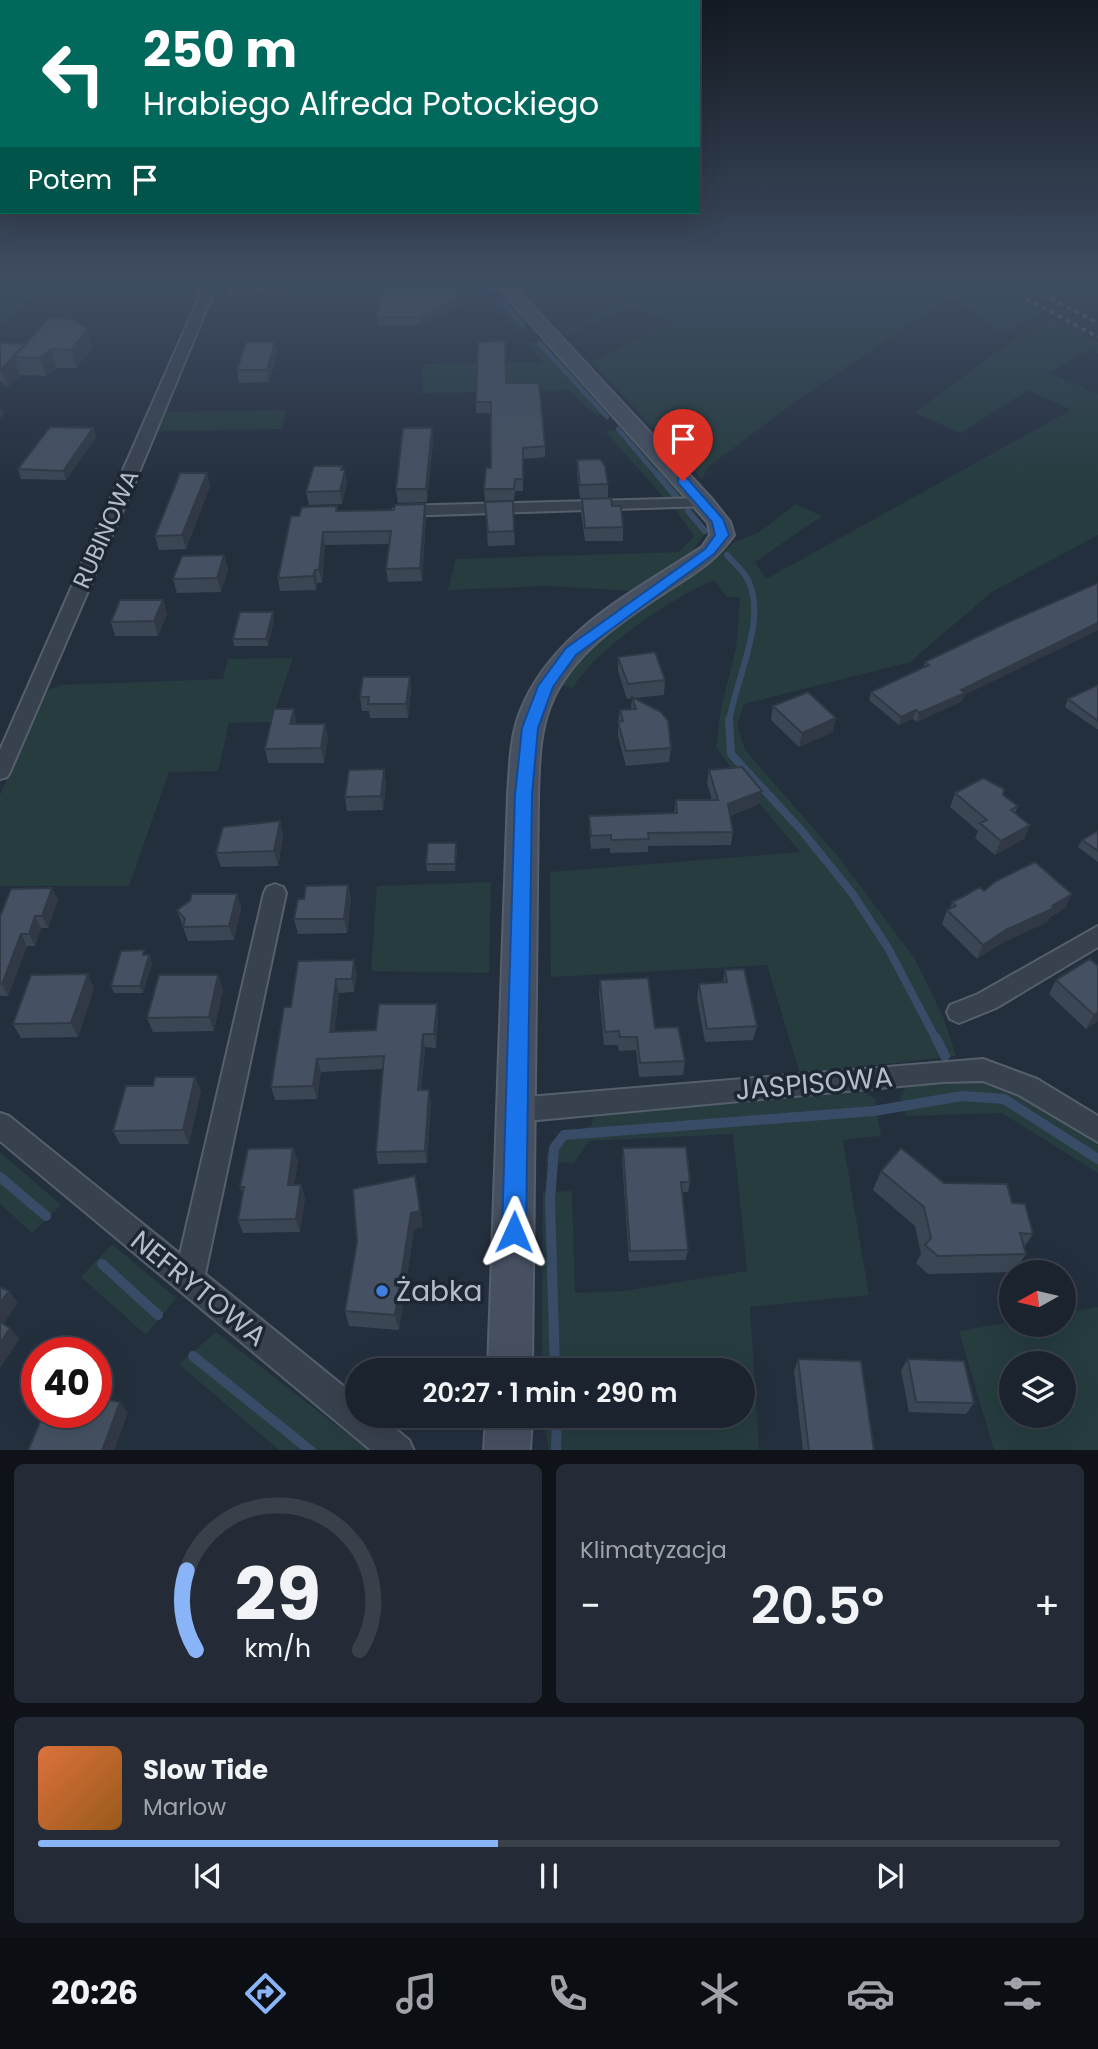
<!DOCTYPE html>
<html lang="pl">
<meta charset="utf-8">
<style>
body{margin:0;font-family:Poppins,sans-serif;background:#242b36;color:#f1f3f6;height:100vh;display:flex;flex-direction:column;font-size:26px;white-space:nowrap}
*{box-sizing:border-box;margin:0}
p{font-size:23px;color:#a0a4aa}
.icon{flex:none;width:38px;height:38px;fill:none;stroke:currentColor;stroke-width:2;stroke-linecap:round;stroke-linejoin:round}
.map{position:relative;height:1450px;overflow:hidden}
.details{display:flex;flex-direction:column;gap:14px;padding:14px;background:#0f1319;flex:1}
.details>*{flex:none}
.banner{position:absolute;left:0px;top:0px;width:700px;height:214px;box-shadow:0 7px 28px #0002,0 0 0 2px #39404a;background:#00695c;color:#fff;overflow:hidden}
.needle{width:46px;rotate:262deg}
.controls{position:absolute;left:999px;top:1260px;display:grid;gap:14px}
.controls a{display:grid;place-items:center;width:77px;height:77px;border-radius:50%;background:#1b232e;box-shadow:0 7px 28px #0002,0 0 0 2px #39404a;font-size:35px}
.speed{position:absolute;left:21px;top:1337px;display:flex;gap:14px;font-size:35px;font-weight:700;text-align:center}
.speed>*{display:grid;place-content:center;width:91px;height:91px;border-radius:50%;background:#1b232e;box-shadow:0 7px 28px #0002,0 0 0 2px #39404a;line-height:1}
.speed .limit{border:10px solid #d22;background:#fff;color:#111}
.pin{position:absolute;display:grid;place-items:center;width:60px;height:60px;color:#fff;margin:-72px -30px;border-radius:50% 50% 50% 0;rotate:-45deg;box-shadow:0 0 7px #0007}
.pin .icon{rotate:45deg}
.me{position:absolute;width:77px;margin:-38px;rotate:1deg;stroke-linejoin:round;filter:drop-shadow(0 0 5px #0008)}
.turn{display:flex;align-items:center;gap:24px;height:147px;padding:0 28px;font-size:32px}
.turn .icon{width:91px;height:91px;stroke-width:2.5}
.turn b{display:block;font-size:49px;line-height:60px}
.then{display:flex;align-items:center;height:66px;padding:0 28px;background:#0003;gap:14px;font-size:26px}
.big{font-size:52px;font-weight:600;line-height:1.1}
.details .tile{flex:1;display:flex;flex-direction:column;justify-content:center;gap:10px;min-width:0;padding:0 24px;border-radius:10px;background:#242b36}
.details .dial{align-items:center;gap:0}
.dial svg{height:182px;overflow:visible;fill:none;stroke:#39404a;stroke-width:7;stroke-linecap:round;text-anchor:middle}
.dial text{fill:#f1f3f6;stroke:none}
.song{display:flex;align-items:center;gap:21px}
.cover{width:84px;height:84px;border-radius:10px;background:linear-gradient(135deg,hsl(20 70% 55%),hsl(30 70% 35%))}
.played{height:7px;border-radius:4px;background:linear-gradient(90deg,#8ab4f8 45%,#39404a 45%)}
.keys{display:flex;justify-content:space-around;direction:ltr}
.heat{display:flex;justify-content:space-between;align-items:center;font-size:38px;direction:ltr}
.details .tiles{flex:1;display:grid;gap:14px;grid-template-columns:1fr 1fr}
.tile:last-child{grid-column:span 2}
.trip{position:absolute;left:345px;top:1358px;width:410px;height:70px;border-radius:35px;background:#1b232e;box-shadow:0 7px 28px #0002,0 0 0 2px #39404a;font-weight:600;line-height:70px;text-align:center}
.dock{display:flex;height:112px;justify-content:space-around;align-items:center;background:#0b0e12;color:#a0a4aa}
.dock .icon{width:49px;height:49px}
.dock .selected{color:#8ab4f8}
.dock b{font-size:32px;color:#f1f3f6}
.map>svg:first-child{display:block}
.green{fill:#263c3f;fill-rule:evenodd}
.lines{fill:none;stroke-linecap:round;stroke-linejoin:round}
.stream-far3{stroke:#394c67;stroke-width:4.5}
.stream-far2{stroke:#394c67;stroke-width:6}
.stream-far1{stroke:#394c67;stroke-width:8}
.stream{stroke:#394c67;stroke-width:10}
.street-casing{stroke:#565f6c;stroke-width:4}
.secondary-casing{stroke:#565f6c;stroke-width:4}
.street{fill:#38414e;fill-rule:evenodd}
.secondary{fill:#465061;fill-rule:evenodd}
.rail{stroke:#5a6575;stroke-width:3.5;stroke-dasharray:4.5 4.5;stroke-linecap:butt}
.wall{fill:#3b4654}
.shaded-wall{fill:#303945}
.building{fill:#455162;stroke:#303945;stroke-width:2}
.route{fill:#1a73e8;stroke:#114b97;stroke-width:2}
.shop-dot{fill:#3f7fe0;stroke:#1d2633;stroke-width:2.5}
.labels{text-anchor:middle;stroke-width:7;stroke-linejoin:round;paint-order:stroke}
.street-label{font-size:24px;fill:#b4bcc9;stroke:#1d2633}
.near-street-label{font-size:28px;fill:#b4bcc9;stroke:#1d2633}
.near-poi-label{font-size:28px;fill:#b4bcc9;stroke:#1d2633;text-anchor:start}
</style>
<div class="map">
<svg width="1098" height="1451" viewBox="0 0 1098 1451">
<rect width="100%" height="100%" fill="#242f3e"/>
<!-- green -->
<path class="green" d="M657,286h336l48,26 -37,23 -52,-39 -156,105 -89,67 -5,11 -111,-117 77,-40 -40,-15 -60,29 -4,-5z
M0,292l36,1 -36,36z
M506,298l27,28 -16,4 -28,-30z
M1052,318l46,24v12l-8,-5 -41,24 49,21v141l-106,57 -82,70 -166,42 -7,21 8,25 92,105 78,104 29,60 12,37 -156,18 -33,-109 -216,12 -1,-105 250,-20 -60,-72 -24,-33 5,-39 15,-60 4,-51h-13l-13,-17c-41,17 -120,70 -141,108l-14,-3 16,-28 140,-97 21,-19 22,-8 38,-29 26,12 -67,46 11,17 305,-169 -43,-20 -67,43 -46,-20 100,-75z
M546,341l65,72 -14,3 -29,-26 -145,3v-29l119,-2 -15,-19z
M286,410l-4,19 -126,2 7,-19z
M627,430l44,49 -2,2 14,17 -17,2 -61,-69z
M675,509h18l12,18 -1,8 -11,15 -61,41 -86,-5 -98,4 8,-31 223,-7 15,-16z
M293,658l-22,64 -42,1 -11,48 -49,1 -40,114h-129v-91l45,-103 15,-7 163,-6 5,-20z
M491,882l-2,91 -118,-2 6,-85z
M976,1081l29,6 93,58v28l-96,-60 -96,3 -6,-19 8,-13z
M858,1088l17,11 6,37 -38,4 26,155 -119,12 9,143h-210l-7,-34h200v-46h-170l-1,-6h-29l1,-172 29,-1 3,102 48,-2 124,-20 -14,-137 -144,7 -15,22 -29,-1 8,-22 39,-15 1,-9 40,-9z
M0,1152l61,53 -29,28 -32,-29z
M112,1244l64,54 -30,37 -65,-58z
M1098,1307v143h-104l-35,-119 52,-9 1,3h52v-12zM1012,1363h52v53h-52z
M216,1332l152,118h-89l-100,-86z"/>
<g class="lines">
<!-- stream-far3 -->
<path class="stream-far3" d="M490,286l5,5
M500,298l23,28
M539,343l68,74
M618,429l40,47"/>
<!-- stream-far2 -->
<path class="stream-far2" d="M657,474l21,25
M688,511l17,20
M727,555c6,7 13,13 18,20 26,38 -10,105 -16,147"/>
<!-- stream-far1 -->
<path class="stream-far1" d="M729,720l2,34 71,77 50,62 36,55 48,91"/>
<!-- stream -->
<path class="stream" d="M936,1038l9,18
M0,1177l46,39
M102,1264l56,51
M193,1356l118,95
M555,1370l-5,-170 4,-52 10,-13 310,-24 88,-15 42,3 94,60
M556,1451l1,-35"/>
<!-- street casing -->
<g class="street-casing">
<path id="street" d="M204,286h12l-81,196 -125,290 -3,5 -7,2v-29z
M703,498l5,2v6l-308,10 -8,-5 8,-5z
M275,884l8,3 3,6 -81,381 152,123v19h23l29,24 5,11h-42l-372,-310v-28l9,3 171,138 84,-361 3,-6z
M1098,926v21l-102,61 -37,15 -9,-4 -3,-7 3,-7 28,-11z
M983,1059l54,20 61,37v26l-79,-47 -36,-14 -40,1 -427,40 -9,-3 -4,-9 4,-9 9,-3z"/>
</g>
<!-- secondary casing -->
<g class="secondary-casing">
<path id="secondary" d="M497,286h17l197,212 19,24 4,13c-21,29 -41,39 -70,58 -46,30 -100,66 -117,122 -8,26 -8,53 -9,80l-6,575h-44l20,-575c2,-28 2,-59 13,-85 32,-79 113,-118 181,-163l8,-12 -2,-12 -13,-15z
M486,1416h46l-2,35h-46z"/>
</g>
<!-- street -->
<use href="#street" class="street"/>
<!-- secondary -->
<use href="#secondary" class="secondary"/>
<!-- rail -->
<path class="rail" d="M1002,286l96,51
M1027,286l71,37"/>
</g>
<!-- wall -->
<path class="wall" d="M226,286h91v2l-61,2 -1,5 -27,1z
M368,286h89l2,21 -39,18 -42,1 -1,-8 5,-29z
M87,329l5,18 -16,21h-20l-10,8 -26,-1 -12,13 -8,-7v-37h25z
M277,354l-8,28 -30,1 -2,-13z
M506,383l39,63v11l-22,2v32h-8l-1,9 -29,1 -1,-12 7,-21v-55h-15v-11z
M93,428l3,9 -30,43 -45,-1 -3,-10z
M432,428l1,13 -6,61 -29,1 -2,-14z
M577,460l31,24v14h-28l-3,-25z
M342,466l5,17 -5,21 -33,1 -3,-13z
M207,473l3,13 -24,63 -27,1 -4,-14z
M582,499l30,7 11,21v14h-38l-4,-29z
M513,501l2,44 -27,1 -3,-44z
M337,506l1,5 88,6 -4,64 -34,1 -2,-13 3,-25 -64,1 -3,38h-5l-1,7 -36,1 -2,-13 21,-62z
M224,555l4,14 -7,23 -44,1 -4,-14z
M1098,583v47l-134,65 -2,6 -45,21 -4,-3 -14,6 -30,-25 2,-8 52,-24 2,-6z
M163,600l4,14 -9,22h-43l-4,-14z
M274,619l-6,27h-34l-1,-7z
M618,657l47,23 -1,15 -30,3 37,50 -2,14 -43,4 -8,-30v-14l2,-12 11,-1 1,-11 -5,1 -9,-28z
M410,677l1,14 -3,27h-38l-1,-7h-7l-2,-14z
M1098,685v44h-1l-32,-22 3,-8z
M773,706l60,26 -34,15 -28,-27z
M297,724h28l3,14 -4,25h-56l-3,-14z
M384,769l2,15 -3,26 -36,1 -2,-14z
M709,770l50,34 -29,12 3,16 -2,13 -83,1v6l-38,1v-5l-19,1 -2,-20v-13l85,-3 2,-13h36l-5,-17z
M955,793l48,2 15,11 -3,7 15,12 -6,14 -29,16 -20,-17 3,-7 -28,-24z
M280,821l3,15 -5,30 -57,1 -5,-14z
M1098,831v31l-20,-15 4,-7z
M457,850l-2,21h-28l-1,-7z
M348,885l3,15 -4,33 -49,1 -4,-15 10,-20z
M52,888l6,12 -10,28h-7l-6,18h-8l-19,50h-8v-79z
M984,891l81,17 -16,10 -2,4 -47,22 -23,15 -35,-35 5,-14 3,-1 2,-7z
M237,894l4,14 -7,32 -46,1 -11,-31z
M149,955l3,8 -9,30h-29l-3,-7z
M298,961l59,12 -3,19 -15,1 -5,39 42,-2 62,-13 -2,31 -11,-1 -4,43h8l2,13 -4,60 -49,1 -2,-12 7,-83 -62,3 -4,27 -42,1 -4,-13 20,-80z
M1098,966v55l-12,8 -37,-35 7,-14z
M725,970l32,56 -4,14 -48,2 -8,-44 2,-14 24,-1z
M600,980l55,48 30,33 -2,14 -44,2 -3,-27 -17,1 -1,-6h-14l-5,-51z
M94,988l-16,49 -57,1 -8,-14z
M223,989l-9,42 -61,1 -6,-14z
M201,1090l-12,54h-69l-7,-13z
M293,1148l5,13 -4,24h7l4,12 -5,35 -57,1 -5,-13 5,-26 -3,-7z
M623,1148l67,34 -2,10h-6l6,58 -2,10 -57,1 -7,-102z
M881,1171l63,12 68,20 21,31 -9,13 2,7 -12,18 -86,2 -12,-11 5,-9 -6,-28 -42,-36z
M353,1189l70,38 -9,2 -15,101 -50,-4 -4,-15 12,-69z
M798,1359l76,92h-71l-9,-80z
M908,1359l66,44 -8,11 -57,-2 -8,-42z"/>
<!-- shaded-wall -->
<path class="shaded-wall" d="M253,286h3v4l-1,5z
M458,299l1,8 -39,18v-8z
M87,329l5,18 -16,21 -5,-18z
M275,342l2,12 -8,28 -2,-12z
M51,349l5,19 -10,8 -6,-18z
M14,357l6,18 -12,13 -7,-18z
M2,408l2,6 -4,5v-9z
M93,428l3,9 -30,43 -3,-9z
M432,428l1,13 -6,61 -1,-13z
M342,466l1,11 2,-7 2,13 -5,21 -2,-13z
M207,473l3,13 -24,63 -4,-14z
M425,504l1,13 -4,64 -2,-13z
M323,532l2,13 -3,38 -3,-13z
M224,555l4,14 -7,23 -4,-14z
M315,570l2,13 -1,7 -3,-14z
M163,600l4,14 -9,22 -4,-15z
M273,612l1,7 -6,27 -2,-7z
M1098,623v7l-134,65 -2,6 -45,21 2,-9 42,-23z
M410,677l1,14 -3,27 -2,-14z
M294,709l3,14 -4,16 -3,-15z
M916,710l-3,9 -14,6 2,-8z
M836,718l-3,14 -34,15 3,-14z
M325,724l3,14 -4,25 -3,-15z
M384,769l2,15 -3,26 -2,-14z
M762,791l-3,13 -33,13 2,-13z
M280,821l3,15 -5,30 -4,-15z
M1030,825l-6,14 -29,16 6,-14z
M348,885l3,15 -4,33 -3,-14z
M52,888l6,12 -10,28 -6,-12z
M237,894l4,14 -7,32 -5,-14z
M1072,894l-7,14 -16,10 -2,4 -47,22 -23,15 6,-14 23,-15 46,-24z
M35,916l6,12 -6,18 -6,-12z
M21,934l6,12 -19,50 -6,-12z
M149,955l3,8 -9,30 -3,-7z
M354,960l3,13 -3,19 -2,-13z
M88,974l6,14 -16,49 -7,-14z
M218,975l5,14 -9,42 -5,-14z
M336,979l3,14 -6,52 -3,-13z
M437,1004l1,13 -2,31 -2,-14z
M1098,1012v9l-12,8 8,-14z
M423,1034l2,13 -5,56 -2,-13z
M317,1059l4,13 -4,27 -4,-13z
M195,1077l6,13 -12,54 -6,-14z
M429,1090l2,13 -4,60 -2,-12z
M293,1148l5,13 -6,37 -4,-13z
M415,1176l8,51 -9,2 -15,101 -4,-15z
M301,1185l4,12 -5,35 -4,-13z
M9,1291l9,12 -18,26v-26z
M10,1328l10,11 -20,29v-25z
M120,1402l8,11 -14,38h-12z"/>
<!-- building -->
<path class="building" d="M383,286h74l1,13 -38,18 -43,1z
M49,318l23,1 15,10 -16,21 -20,-1 -11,9 -26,-1z
M505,341l1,42h33l6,63 -22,2v31h-8l-1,10h-30l2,-21h5v-66h-15l2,-60z
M246,342h29l-8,28h-30z
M1,343l24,1 -24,26 -1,-1v-25z
M50,427l43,1 -30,43 -45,-2z
M403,428h29l-6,61h-30z
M600,459l5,7 3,18 -28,1 -3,-25z
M314,466h28l-1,4h4l-5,21 -34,1z
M180,473h27l-25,62 -27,1z
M611,498l1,8h9l2,21 -38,1 -3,-29z
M513,501l1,30 -26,1 -3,-30z
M425,504l-5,64 -34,1 5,-38 -68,1 -4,38h-4l-2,6 -35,2 13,-62h8l3,-9 35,-1 -1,5 58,-1 1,-5z
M224,555l-7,23 -44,1 9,-23z
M1098,583v40l-137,67 4,3 -46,20 -3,-3 -15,7 -30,-25 58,-27 -4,-3 77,-37z
M120,600h43l-9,21 -43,1z
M240,612h33l-7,27h-33z
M655,652l10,28 -37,4 -10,-27z
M363,677h47l-4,27h-38l1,-7h-9z
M1098,685v36l-30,-22z
M808,692l28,26 -34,15 -29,-27z
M632,697l29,15 7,9 3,27 -45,3 -8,-29 5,-1 -3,-11 16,-1z
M274,709h20l-4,15h35l-4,24 -56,1z
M742,767l20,24 -34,13 5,28 -85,1 1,6 -38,1v-5l-20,1 -2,-20 88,-3 -1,-13h42l-9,-30z
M384,769l-3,27 -36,1 4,-27z
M983,778l21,11 -1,6 15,11 -7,4 19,15 -29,16 -21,-18 7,-3 -32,-27z
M280,821l-6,30 -58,2 7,-26z
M1098,831v20l-16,-11z
M428,843h28l-1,21h-29z
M1035,862l37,32 -20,12 2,2 -48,22 -23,15 -36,-35 9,-4 -4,-4 14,-7 14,-8 4,4 12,-10z
M348,885l-4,34h-50l4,-20h6l2,-13z
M52,888l-10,28h-7l-6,18h-8l-19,50h-2v-67l11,-28z
M192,894h45l-8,32 -46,1 2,-8 -8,-9 13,-9z
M144,950l-1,5h6l-9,31h-29l10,-35z
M1090,959l8,7v46l-4,3 -38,-35z
M354,960l-2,19h-16l-6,53 46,-2 3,-26h58l-3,30h-11l-5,56h11l-4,61 -49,1 8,-96 -67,3 -4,27 -42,1 13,-80h7l7,-46z
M744,969l13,57 -50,3 -8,-45 28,-2 -2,-12z
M88,974l-17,49 -58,1 18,-49z
M159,975h59l-9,42 -62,1z
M648,978l7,50 23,-1 7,34 -45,2 -3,-26h-17l-1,-6 -14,1 -5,-52z
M155,1077h40l-12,53 -70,1 13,-45h27z
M686,1147l4,35h-9l7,68 -58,1 -7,-103z
M293,1148l-5,37h13l-5,34 -58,1 6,-33h-4l8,-38z
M901,1148l43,35 63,1 5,19 13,1 8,30 -13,-1 6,21 -88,2 -13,-11 6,-7 -7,-31 -43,-36z
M415,1176l5,35 -9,2 -16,102 -50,-4 12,-69 -4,-53z
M0,1287l9,4 -9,12z
M0,1322l10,6 -10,15z
M798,1359l63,2 13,90h-65z
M908,1359l56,2 10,42 -58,-1z
M96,1398l24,4 -18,49h-74l16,-39h52z"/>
<!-- sky -->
<linearGradient id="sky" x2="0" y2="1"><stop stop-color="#141a22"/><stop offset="0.58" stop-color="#3f4d63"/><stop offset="1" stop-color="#3f4d63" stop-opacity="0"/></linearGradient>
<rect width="1098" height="489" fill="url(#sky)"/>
<!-- route -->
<path class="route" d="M678,478h9l36,41 6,16 -15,19 -138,101 -23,32 -15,41 -6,67 -6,437 -4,9 -8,3 -8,-3 -4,-9 13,-437 7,-67 16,-42 28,-38 139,-99 10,-14 -3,-13 -34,-39z"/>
<!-- markers -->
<circle class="shop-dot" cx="382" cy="1291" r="7"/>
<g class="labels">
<!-- street labels -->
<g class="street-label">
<text transform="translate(106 529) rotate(-66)" y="8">RUBINOWA</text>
</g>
<!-- near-street labels -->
<g class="near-street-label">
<text transform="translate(814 1083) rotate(-5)" y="10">JASPISOWA</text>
<text transform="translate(199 1288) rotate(39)" y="10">NEFRYTOWA</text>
</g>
<!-- near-poi labels -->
<g class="near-poi-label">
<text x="396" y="1301">Żabka</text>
</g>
</g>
</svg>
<div class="controls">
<a><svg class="needle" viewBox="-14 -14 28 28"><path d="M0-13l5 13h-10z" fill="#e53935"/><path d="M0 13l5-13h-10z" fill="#a0a4aa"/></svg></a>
<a><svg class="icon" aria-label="layers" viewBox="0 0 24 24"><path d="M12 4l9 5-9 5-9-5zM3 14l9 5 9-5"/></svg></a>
</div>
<div class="speed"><div class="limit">40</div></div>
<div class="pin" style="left:683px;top:481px;background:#d93025"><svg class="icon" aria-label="arrive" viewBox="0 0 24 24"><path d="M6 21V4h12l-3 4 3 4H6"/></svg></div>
<svg class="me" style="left:514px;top:1232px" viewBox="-20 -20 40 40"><path d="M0-17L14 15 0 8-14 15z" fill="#1a73e8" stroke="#fff" stroke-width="4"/></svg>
<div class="trip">20:27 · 1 min · 290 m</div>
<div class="banner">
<div class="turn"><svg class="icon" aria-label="left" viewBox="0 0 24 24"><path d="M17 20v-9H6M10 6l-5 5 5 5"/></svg><div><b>250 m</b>Hrabiego Alfreda Potockiego</div></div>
<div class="then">Potem<svg class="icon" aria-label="arrive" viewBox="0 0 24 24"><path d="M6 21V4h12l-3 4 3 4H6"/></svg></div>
</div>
</div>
<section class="details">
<div class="tiles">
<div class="tile dial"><svg viewBox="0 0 100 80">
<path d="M14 69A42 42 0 1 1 86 69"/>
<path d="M14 69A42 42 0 0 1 10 34" stroke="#8ab4f8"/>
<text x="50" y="56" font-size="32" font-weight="700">29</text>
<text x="50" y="72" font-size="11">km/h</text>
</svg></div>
<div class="tile"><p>Klimatyzacja</p>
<div class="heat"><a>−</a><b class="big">20.5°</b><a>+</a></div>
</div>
<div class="tile">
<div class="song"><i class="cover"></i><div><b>Slow Tide</b><p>Marlow</p></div></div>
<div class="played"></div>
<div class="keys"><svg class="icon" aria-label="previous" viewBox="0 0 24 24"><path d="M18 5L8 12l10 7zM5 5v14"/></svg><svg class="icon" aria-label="pause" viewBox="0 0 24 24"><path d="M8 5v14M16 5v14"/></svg><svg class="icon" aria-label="next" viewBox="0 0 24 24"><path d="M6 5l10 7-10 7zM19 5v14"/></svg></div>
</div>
</div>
</section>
<nav class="dock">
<b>20:26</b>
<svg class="icon selected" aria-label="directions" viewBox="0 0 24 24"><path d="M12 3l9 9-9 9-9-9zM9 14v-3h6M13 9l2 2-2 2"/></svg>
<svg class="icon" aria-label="music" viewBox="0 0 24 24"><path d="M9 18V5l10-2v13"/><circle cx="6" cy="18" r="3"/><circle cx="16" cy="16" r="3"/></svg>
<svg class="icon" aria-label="phone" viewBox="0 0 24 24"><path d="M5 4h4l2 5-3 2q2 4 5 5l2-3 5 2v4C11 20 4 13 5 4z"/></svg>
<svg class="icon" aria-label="climate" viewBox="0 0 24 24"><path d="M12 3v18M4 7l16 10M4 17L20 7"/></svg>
<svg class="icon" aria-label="car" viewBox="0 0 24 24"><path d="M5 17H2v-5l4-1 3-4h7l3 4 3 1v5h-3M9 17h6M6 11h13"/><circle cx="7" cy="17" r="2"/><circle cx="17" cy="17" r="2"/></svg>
<svg class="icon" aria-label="filters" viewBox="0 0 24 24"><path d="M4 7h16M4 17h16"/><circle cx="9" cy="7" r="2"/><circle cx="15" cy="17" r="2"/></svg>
</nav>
